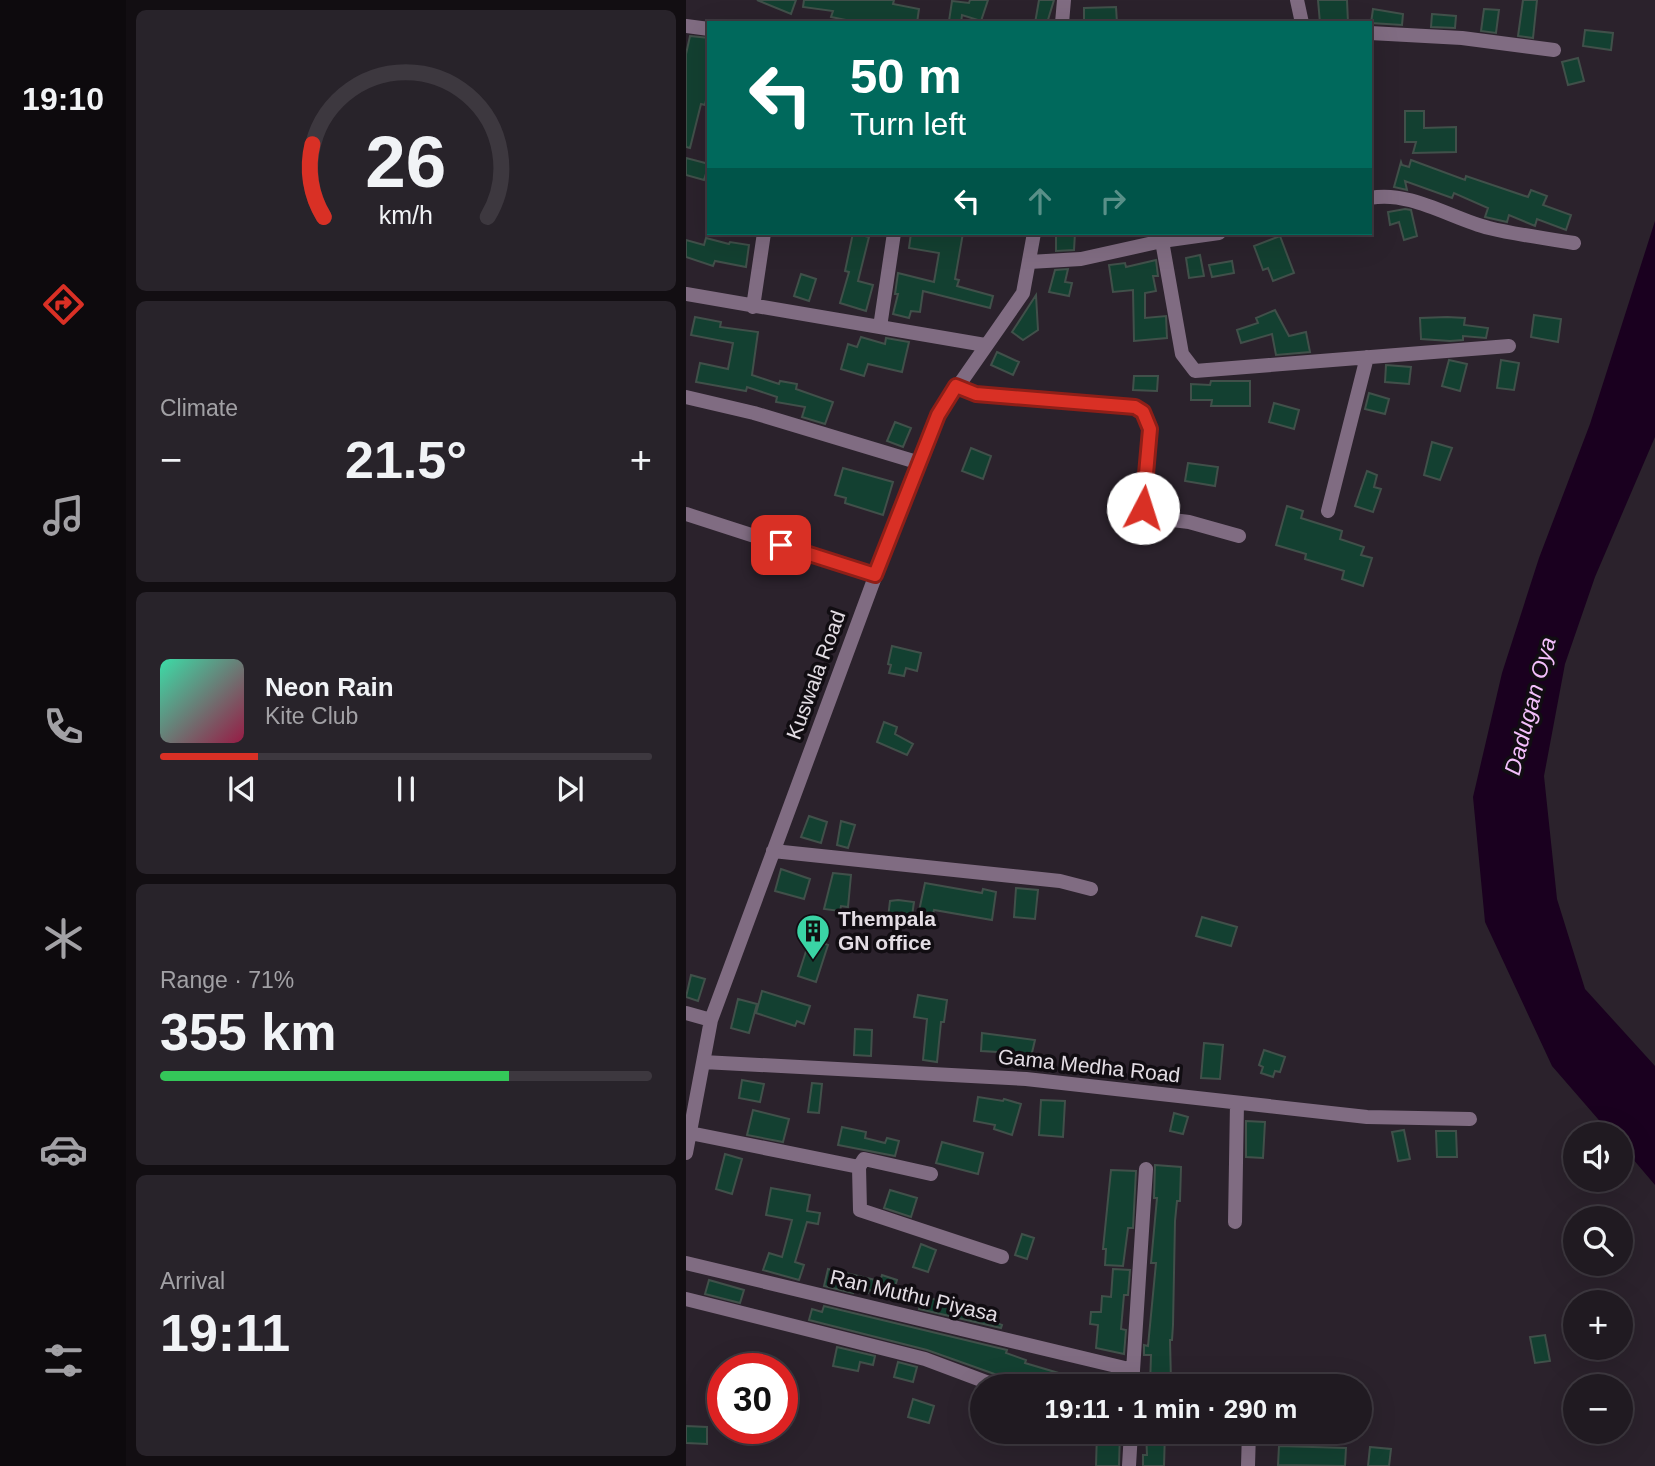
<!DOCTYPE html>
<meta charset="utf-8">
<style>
body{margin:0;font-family:Arial,sans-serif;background:#28232a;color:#f1f3f6;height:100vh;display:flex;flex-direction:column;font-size:26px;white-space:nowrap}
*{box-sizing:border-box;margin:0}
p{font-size:23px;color:#a2a1a5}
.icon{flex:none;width:38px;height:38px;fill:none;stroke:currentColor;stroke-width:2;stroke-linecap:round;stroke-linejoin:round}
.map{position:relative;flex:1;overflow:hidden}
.panel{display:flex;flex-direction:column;gap:10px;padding:10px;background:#120e12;width:560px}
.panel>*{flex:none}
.banner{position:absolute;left:21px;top:21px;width:665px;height:214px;border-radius:0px;box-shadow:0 7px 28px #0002,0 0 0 2px #3d383f;background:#00695c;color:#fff;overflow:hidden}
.buttons{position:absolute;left:877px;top:1122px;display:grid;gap:14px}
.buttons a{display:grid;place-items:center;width:70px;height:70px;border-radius:50%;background:#201a21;box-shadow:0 7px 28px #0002,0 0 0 2px #3d383f;font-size:35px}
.speed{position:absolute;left:21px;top:1353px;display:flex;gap:14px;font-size:35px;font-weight:700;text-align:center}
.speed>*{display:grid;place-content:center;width:91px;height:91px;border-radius:50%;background:#201a21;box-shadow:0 7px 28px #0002,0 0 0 2px #3d383f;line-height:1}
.speed .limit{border:10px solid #d22;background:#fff;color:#111}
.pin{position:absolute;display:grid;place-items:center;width:60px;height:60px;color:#fff;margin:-30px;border-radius:14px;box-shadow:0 4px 10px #0006}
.me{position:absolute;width:77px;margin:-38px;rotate:5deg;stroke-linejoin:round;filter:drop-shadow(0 0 5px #0008)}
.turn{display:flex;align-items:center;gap:24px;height:147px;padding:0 28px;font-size:32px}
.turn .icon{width:91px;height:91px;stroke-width:2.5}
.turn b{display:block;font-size:49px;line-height:60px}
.lanes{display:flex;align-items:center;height:66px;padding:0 28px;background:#0003;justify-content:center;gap:35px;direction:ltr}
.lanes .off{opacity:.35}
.big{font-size:52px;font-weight:700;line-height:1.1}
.panel .widget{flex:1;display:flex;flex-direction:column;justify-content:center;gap:10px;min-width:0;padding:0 24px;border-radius:10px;background:#28232a}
.panel .dial{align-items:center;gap:0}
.dial svg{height:182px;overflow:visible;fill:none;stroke:#3d383f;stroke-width:7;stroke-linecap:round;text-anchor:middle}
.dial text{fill:#f1f3f6;stroke:none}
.song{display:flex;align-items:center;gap:21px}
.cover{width:84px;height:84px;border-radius:10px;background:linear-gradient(135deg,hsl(160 70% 55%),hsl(340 70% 35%))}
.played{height:7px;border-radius:4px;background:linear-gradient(90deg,#d93025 20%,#3d383f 20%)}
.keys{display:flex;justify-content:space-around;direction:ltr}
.heat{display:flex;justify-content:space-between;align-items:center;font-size:38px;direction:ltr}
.charge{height:10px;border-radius:5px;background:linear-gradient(90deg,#34c759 71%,#3d383f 0)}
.trip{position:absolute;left:284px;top:1374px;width:402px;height:70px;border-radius:35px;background:#201a21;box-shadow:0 7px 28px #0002,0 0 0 2px #3d383f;font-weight:700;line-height:70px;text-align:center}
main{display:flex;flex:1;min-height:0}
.menu{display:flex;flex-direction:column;width:126px;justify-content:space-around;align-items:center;background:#0d0a0d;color:#a2a1a5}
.menu .icon{width:49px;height:49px}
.menu .on{color:#d93025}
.menu b{font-size:32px;color:#f1f3f6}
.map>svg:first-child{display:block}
.water{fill:#1a001f}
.building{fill:#134031;stroke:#41504a;stroke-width:2}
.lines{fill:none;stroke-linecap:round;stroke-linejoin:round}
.minor{stroke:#806c82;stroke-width:14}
.route-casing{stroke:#8d1f18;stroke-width:18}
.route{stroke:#d93025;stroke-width:12}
.labels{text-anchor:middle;stroke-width:7;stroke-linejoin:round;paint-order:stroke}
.street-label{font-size:21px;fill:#e3dde4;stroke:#110d12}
.poi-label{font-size:21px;font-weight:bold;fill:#e3dde4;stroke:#110d12;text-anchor:start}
.water-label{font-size:23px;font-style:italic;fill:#f3bffb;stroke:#110d12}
</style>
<main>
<nav class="menu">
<b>19:10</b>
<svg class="icon on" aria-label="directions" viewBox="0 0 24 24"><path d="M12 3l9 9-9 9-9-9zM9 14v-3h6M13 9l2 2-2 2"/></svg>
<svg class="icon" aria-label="music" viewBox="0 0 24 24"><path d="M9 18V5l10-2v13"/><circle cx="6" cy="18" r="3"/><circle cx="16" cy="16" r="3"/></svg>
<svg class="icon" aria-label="phone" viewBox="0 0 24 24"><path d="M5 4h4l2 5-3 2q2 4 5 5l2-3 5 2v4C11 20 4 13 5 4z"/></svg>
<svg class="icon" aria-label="climate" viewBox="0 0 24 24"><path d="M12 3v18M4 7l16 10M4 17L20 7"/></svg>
<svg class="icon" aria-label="car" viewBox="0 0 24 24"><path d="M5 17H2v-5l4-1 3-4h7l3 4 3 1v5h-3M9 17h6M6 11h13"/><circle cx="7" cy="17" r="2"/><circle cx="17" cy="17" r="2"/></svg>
<svg class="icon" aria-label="filters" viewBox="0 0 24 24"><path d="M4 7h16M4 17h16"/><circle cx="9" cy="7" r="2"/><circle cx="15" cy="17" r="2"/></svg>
</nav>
<section class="panel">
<div class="widget dial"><svg viewBox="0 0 100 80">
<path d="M14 69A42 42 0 1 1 86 69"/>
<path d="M14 69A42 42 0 0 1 9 37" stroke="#d93025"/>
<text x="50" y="56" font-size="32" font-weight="700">26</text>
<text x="50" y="72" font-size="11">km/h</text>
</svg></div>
<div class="widget"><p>Climate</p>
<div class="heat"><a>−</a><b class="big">21.5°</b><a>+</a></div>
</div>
<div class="widget">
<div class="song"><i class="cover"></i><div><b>Neon Rain</b><p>Kite Club</p></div></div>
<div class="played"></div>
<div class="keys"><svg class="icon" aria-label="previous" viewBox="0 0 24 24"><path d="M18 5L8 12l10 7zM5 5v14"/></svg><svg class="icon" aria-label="pause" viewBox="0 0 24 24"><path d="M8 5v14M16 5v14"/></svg><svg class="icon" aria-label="next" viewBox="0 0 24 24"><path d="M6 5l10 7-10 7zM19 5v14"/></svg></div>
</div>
<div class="widget"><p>Range · 71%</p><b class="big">355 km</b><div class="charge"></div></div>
<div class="widget"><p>Arrival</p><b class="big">19:11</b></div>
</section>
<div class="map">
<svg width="969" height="1466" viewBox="0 0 969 1466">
<rect width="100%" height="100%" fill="#2b222c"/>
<!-- water -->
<path class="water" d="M969,221v216l-60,140 -30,87 -21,112 13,123 28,90 70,77v119l-34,-40 -1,-11h-9l-59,-68 -67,-144 -12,-125 29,-124 37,-115 51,-134z"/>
<!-- building -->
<path class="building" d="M71,0h39l-5,14z
M118,0h90l-1,4 26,5 -2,14h-56l-30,-6 2,-6 -30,-4z
M284,0h18l-7,21 -19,-6 -1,8 -12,-2 3,-20 17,2z
M353,0h15l-7,23h-12z
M632,0h29l1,23h-28z
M837,0h14l-4,38 -15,-2z
M430,7l1,16h-33v-15z
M687,9l30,5 -1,11 -31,-2z
M798,9l15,1 -3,23 -15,-2z
M746,14l24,2 -1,12 -24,-1z
M899,30l28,3 -2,17 -28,-4z
M4,36l19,2v48l-4,19 -4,-1 -11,44 -4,-1v-93z
M892,58l6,23 -16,4 -6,-23z
M719,111h19v17l32,-1v25l-43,1 3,-11h-11z
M0,158l23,6 -5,16 -18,-5z
M725,160l54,20 1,-4 62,21 3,-7 16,6 -4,9 28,10 -5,15 -29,-11 -2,7 -26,-11 -2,7 -22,-5 3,-9 -34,-15 -2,5 -47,-17 2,9 -13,-3 7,-25 1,3 7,2z
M719,209l6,1 6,26 -13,4 -5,-18 -9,3 -2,-13z
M167,233l16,4 -11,44 15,4 -7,26 -26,-8 9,-31 -4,-1z
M225,233h52l-8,46 4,1 -2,6 36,10 -3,12 -67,-17 -3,21 -9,-1 -2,7 -16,-4 5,-20h-3l3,-21 36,9 5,-29 -30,-5z
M370,233h19l-1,17 -18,1z
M594,236l14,37 -21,8 -5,-13 -5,2 -9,-24z
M20,238l23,6 1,-2 19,3 -3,22 -31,-6 -2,5 -27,-9v-17l18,5z
M514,255l4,21 -15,2 -3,-20z
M470,260l2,16h-5l3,15 -11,2v25l21,-2 1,22 -33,3 -1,-51 -20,2 -4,-27 16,-2 1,4z
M546,261l2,12 -22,4 -3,-12z
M382,269l-3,13 7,1 -3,13 -20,-4 6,-22z
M115,274l15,5 -7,22 -15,-5z
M350,295l2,35 -15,10 -11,-8z
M589,310l14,26 17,-4 4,20 -34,3 -4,-21 -31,9 -4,-13 21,-7 -2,-5z
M848,315l27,4 -3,23 -27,-5z
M9,317l26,5 -1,5 38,5 -6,43 27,9 1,-3 17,3 -1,5 37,13 -8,22 -23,-7 3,-10 -29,-5 1,-5 -30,-10 -1,4 -50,-9 4,-19 28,6 5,-26 -42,-8z
M761,317l18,1 -1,7 24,3 -2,10 -23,-2v4l-13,1 -29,-2 -1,-21z
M175,337l24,7 1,-6 23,4 -7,30 -34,-8 -4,12 -23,-7 7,-25 9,3z
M311,352l22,10 -6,13 -22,-10z
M763,360l18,4 -7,27 -18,-5z
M815,360l18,3 -5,27 -17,-2z
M700,365l25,2 -2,17 -24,-2z
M448,376h24l-1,15 -24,-1z
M525,381h39v25h-39l1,-6h-21v-16l19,1z
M683,393l20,6 -4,15 -20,-5z
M588,403l25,7 -5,19 -25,-7z
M209,422l16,6 -8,19 -16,-6z
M746,442l20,6 -12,32 -16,-5z
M285,448l20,8 -8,23 -21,-8z
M502,463l30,4 -3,19 -30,-5z
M157,468l50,14 -10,33 -38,-12 1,-5 -11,-3z
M681,471l10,4 -3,12 7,2 -8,23 -18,-6z
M601,506l16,5 -2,7 41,13 -2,8 24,8 -3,8 11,3 -9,28 -21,-7 2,-8 -39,-12 1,-5 -30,-9z
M206,646l29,7 -4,18 -11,-3 -2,8 -15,-3 2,-8 -3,-1z
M198,722l13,5 -2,7 18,10 -6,11 -30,-13z
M123,816l18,6 -6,21 -20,-6z
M155,821l14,4 -7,23 -11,-3z
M95,869l29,10 -6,20 -29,-8z
M147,873l18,2 -3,32 -7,-1 -1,5 -16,-2z
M239,883l57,10 1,-4 13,3 -4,28 -58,-10 -1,4 -14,-3z
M330,888l22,2 -3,29 -21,-2z
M212,900l16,2 -2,14 -10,-2 -1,5 -13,-1 2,-17z
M516,917l35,10 -6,19 -35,-10z
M124,939l18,6 -12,37 -18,-6z
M5,975l14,4 -7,22 -12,-4z
M76,991l48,15 -6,18 -7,-3 -2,5 -39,-13z
M232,995l29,5 -3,22h-3l-4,40 -14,-2 4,-41 -13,-2z
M52,999l19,5 -8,29 -18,-5z
M169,1029l17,1 -1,26 -17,-1z
M296,1033l53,7 -5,21 -16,-3 1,-5 -34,-2z
M518,1043l19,2 -3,34 -19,-1z
M578,1050l21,7 -5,15 -5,-1 -2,6 -12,-4 2,-6 -4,-2z
M56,1080l22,4 -4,18 -21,-4z
M126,1083l10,1 -3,29 -11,-1z
M292,1097l25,4 1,-2 17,5 -9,31 -18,-6 1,-4 -21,-4z
M355,1100l24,1 -2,36 -24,-2z
M67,1110l36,9 -6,23 -36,-7z
M488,1113l14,4 -5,17 -13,-3z
M560,1121l19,1 -2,36 -17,-1z
M156,1127l24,5 -1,6 20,5 2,-5 12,3 -4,15 -57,-11z
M718,1130l6,29 -12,2 -6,-29z
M750,1131h20l1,26h-20z
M256,1142l41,11 -5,21 -42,-11z
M39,1154l17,5 -10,35 -16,-5z
M469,1165l26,2 -1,34h-3l-2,20 -2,104 -1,15h-2l1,42h-6v4h-15l1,-31h-7v-10l4,1 8,-83h-5l6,-65h-3z
M425,1170l25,1 -3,57h-5l-5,38 -18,-1 1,-16h-3z
M85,1188l39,7 -3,16 13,2 -2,11 -11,-2 -12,40 9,3 -5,15 -36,-10 6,-17 13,4 10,-37 -26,-5z
M204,1190l27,8 -6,19 -27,-9z
M336,1234l12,4 -7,21 -12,-4z
M235,1244l15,6 -8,22 -15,-5z
M142,1269l52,12 2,-6 15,5 -5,17 -23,-7 -1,3 -14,-3 -1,3 -29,-7z
M427,1269l17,1 -2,25h-4l-3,34 5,1 -2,24 -28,-6 2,-23 -8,-1 1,-12h10l1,-16 9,1z
M23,1280l35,10 -4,13 -35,-9z
M236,1296l52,14 -2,3 30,12 -1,3 -82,-19z
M138,1306l183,44 -1,3 20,7 -1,3 37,11 -3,12h-31l-101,-36 -118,-30 3,-11 10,3z
M859,1335l5,26 -15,2 -5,-26z
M151,1347l38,9 -2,9 -13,-3 -2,9 -25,-5z
M212,1362l19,5 -4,15 -19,-5z
M227,1399l21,7 -5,17 -21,-6z
M0,1426l21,1v17l-21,-1z
M411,1432h23l-1,34h-23z
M460,1432h19l-1,34h-21v-11h4z
M593,1446l67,2 -1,18 -67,-1z
M684,1447l21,2 -2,17h-21z"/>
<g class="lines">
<!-- minor -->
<path class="minor" d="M611,0l5,23
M376,23l2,-23
M0,26l23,3
M684,33l92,5 92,12
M684,198c40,-8 82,21 119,30 28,7 57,10 85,15
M476,241l20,113 13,17 314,-25
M343,262l52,-3 81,-18 57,-8
M0,294l299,51
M67,307l11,-74
M194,327l14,-94
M270,386l20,8 158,13 9,5 7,17 -7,79 5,9 41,5 50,14
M0,397l68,16 166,50
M642,511l39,-154
M0,514l189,61
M87,851l287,30 31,8
M0,1013l25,7
M17,1062l323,17 341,38 103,2
M4,1133l169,34
M0,1153l25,-133 168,-454 59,-151 85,-122 11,-60
M245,1174l-67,-15 -5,8 1,43 142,47
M549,1222l2,-119
M0,1263l447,107
M0,1299l239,60 72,27
M446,1386l14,-217
M443,1466l2,-34
M562,1466l1,-34"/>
</g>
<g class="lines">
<!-- route casing -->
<g class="route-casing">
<path id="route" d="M95,545l94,30 63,-160 18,-29 20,8 159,13 8,5 7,17 -7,79"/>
</g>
<!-- route -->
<use href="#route" class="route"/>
</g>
<!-- icons -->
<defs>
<g id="building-pin" transform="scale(1.75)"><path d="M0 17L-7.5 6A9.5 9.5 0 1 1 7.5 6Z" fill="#3ad4a5" stroke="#110d12"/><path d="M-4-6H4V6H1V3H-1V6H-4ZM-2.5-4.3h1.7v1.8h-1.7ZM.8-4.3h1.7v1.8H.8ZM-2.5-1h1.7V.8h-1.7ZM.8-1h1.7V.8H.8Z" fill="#111"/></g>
</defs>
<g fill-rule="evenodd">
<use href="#building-pin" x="127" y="931"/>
</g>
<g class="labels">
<!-- street labels -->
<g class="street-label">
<text transform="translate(130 675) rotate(-70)" y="7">Kuswala Road</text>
<text transform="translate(403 1066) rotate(6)" y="7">Gama Medha Road</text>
<text transform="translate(228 1296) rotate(13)" y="7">Ran Muthu Piyasa</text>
</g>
<!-- poi labels -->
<g class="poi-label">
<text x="152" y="926">Thempala<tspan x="152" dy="24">GN office</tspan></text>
</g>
<!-- water labels -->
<g class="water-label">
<text transform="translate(844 706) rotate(-75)" y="8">Dadugan Oya</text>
</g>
</g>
</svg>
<div class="buttons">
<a><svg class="icon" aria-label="sound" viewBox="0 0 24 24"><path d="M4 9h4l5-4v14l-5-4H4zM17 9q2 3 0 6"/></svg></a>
<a><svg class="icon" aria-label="search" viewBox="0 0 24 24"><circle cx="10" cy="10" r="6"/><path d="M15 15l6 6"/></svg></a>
<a>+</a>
<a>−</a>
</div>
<div class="speed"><div class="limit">30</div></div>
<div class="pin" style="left:95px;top:545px;background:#d93025"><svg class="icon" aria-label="arrive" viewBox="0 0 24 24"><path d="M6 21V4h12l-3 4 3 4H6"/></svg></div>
<svg class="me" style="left:457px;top:508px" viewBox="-20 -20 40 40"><circle r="19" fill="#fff"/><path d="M0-13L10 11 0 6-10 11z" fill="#d93025"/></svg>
<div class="trip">19:11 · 1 min · 290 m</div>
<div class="banner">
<div class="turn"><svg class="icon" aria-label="left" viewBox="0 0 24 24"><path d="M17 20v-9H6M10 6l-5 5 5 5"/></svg><div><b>50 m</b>Turn left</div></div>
<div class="lanes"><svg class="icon" aria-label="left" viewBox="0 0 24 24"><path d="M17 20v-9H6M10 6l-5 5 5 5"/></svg><svg class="icon off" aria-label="ahead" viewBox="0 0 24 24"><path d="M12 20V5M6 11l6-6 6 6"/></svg><svg class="icon off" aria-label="right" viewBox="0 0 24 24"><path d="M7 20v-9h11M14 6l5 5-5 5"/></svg></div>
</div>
</div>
</main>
